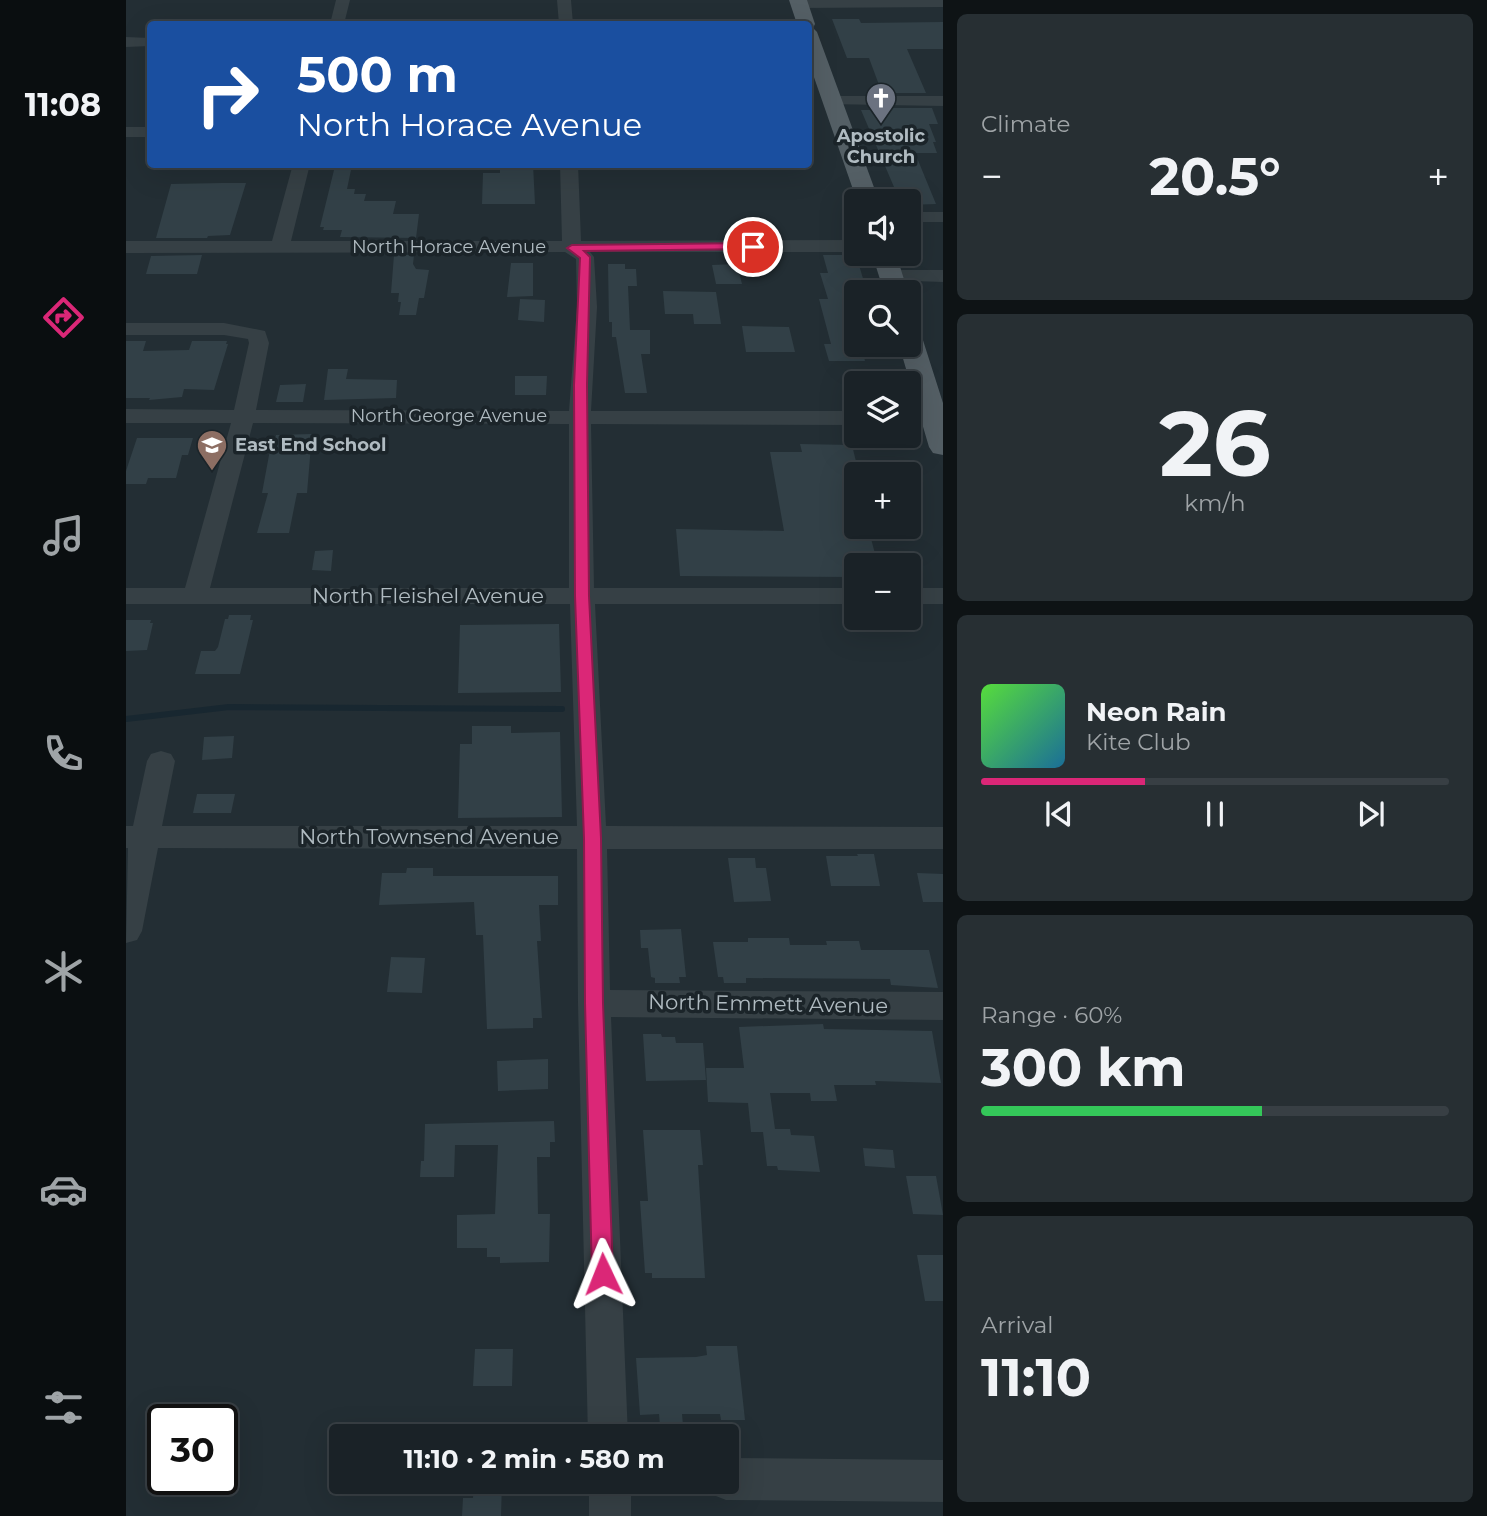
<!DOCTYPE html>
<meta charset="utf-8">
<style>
body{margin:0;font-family:Montserrat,sans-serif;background:#272f33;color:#f1f3f6;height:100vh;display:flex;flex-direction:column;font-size:26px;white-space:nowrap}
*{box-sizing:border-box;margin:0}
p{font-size:23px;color:#9fa4a7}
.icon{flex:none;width:38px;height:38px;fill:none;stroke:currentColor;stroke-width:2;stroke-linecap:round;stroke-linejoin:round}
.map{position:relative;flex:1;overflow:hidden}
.sheet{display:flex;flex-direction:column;gap:14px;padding:14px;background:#0e1315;width:544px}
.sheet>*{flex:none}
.top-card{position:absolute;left:21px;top:21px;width:665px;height:147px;border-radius:7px;box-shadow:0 7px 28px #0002,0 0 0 2px #383f44;background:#1a4fa0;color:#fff;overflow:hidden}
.buttons{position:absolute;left:718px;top:189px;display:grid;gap:14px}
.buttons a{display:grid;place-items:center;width:77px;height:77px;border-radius:7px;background:#1a2227;box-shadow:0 7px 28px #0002,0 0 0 2px #383f44;font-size:35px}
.speed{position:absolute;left:21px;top:1404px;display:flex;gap:14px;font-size:35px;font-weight:700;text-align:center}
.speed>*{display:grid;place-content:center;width:91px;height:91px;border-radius:50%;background:#1a2227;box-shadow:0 7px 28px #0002,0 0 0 2px #383f44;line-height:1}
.speed .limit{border:4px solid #111;border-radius:10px;background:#fff;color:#111}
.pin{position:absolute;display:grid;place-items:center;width:60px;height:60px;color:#fff;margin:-30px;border:4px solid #fff;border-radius:50%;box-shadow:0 2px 7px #0007}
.me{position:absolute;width:77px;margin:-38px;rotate:358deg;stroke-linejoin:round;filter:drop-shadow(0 0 5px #0008)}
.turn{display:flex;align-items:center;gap:24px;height:147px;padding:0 35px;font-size:32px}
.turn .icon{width:91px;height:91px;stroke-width:2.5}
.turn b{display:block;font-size:49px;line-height:60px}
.big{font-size:52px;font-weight:700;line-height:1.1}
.sheet .widget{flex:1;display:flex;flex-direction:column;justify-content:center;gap:10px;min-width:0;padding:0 24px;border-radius:10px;background:#272f33}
.sheet .dial{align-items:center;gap:0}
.dial b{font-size:91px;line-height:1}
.song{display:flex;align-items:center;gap:21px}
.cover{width:84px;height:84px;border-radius:10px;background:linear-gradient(135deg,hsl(110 70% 55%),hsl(200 70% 35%))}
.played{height:7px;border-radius:4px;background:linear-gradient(90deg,#db2777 35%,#383f44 35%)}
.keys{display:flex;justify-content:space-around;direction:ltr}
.heat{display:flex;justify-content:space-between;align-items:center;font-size:38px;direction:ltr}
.charge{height:10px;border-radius:5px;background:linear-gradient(90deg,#34c759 60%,#383f44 0)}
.trip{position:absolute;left:203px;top:1424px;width:410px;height:70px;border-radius:7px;background:#1a2227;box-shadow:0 7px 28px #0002,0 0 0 2px #383f44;font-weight:700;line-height:70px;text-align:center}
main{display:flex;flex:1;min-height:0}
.tabs{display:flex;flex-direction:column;width:126px;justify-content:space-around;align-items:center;background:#0a0e10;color:#9fa4a7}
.tabs .icon{width:49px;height:49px}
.tabs .on{color:#db2777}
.tabs b{font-size:32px;color:#f1f3f6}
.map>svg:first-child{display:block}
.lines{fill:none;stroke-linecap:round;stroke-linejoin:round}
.stream{stroke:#182730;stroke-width:6}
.building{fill:#324047}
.minor{fill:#364045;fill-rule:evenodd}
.major{fill:#545f65;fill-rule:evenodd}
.route{fill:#db2777;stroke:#8e194d;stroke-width:2}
.labels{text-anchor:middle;stroke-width:7;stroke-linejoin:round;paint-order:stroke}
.far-poi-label{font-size:18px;font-weight:bold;fill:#b0bbc1;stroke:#1b2429}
.far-street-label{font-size:18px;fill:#b0bbc1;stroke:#1b2429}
.street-label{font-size:21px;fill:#b0bbc1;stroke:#1b2429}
</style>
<main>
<nav class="tabs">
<b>11:08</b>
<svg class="icon on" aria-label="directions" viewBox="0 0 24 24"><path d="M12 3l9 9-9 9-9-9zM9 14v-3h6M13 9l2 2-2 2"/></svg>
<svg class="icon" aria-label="music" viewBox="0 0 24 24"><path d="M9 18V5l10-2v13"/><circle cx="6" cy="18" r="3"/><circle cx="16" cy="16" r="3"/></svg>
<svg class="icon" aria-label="phone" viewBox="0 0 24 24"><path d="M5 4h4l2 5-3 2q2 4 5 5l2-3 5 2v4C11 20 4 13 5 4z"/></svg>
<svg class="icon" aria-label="climate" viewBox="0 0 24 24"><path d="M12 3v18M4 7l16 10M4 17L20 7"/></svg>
<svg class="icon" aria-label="car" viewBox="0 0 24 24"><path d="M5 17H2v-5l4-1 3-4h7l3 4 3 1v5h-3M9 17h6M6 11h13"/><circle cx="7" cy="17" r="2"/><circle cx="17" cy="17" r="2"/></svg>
<svg class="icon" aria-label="filters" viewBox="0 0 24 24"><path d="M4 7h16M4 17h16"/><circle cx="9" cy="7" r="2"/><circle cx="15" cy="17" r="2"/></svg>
</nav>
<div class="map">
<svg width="817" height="1516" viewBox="0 0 817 1516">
<rect width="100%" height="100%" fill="#232e34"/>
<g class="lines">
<!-- stream -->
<path class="stream" d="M0,719l103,-12 333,2"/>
</g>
<!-- building -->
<path class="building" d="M706,19h27l2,4 82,-1v27h-36l19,44h-44l-13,-35h-22z
M762,108h44l6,16h-9l7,18h-3l4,11h-22l21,51 -28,1v-4h-8l-39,-91h27z
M374,164h33l2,40h-53l1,-31h17z
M208,170h17l-4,19h8l-1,5h12l-2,7h32l-3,13h26l-3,24 -76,-1 2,-7h-19l1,-3h-4z
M95,183h25l-16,52 -22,1 -1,2h-51l15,-54z
M76,255l-5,19h-51l5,-18z
M268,255h20l-1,9 3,5 13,1 -5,28h-5l-3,17h-17l2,-13h-3l1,-9h-8z
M697,255h33l11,37h-11v53h5l4,16h-36l-5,-17h7l-12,-45h9l-8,-26h8z
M385,263h22v33l-26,1z
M482,264h17v5h11l1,17h-9l2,44h20v24h-9l6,39h-22l-9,-56h-4v-15h-3z
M611,264l5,20h-26l-4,-19z
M537,291l53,1 5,32h-27l-1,-10h-28z
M394,299l25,1 -1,22 -26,-2z
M616,326l47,1 6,25h-49z
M0,341h20l-3,10 46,-1 3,-9h35l-1,3h2l-14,46 -30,-1 -2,8 -33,3 1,-2h-24z
M202,369h20l-2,10 51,1 -1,18 -72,2z
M389,376h32l-1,19h-31z
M180,384l-3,18h-27l4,-17z
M186,434l-5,59h-10l-8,40h-32l11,-40h-6l10,-54h3l1,-4z
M11,438h56l-5,17h-6l-6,23h-28l-2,6h-20v-13z
M674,444l52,1 7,29h-3v57h13l9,34h-22v12l-176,-1 -4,-47 108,2 -14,-79h32z
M207,550l-2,21 -19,-1 3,-19z
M103,615h22l-1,5h3l-13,54h-45l6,-23h14l3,-4 7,-28h3z
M0,620h25l-1,3h3l-6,27 -21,1z
M433,624l2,68 -103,1 2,-68z
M346,726h39v7l49,-1 2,85 -104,1 2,-74h12z
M108,736l-2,22 -30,2 2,-23z
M71,794h38l-4,19h-38z
M731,854h17l6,32h-49l-5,-30h32z
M602,858h27l1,10h10l5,33 -37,1z
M281,868h26v8h125v29h-19l2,36h-4l5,77h-9v10l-46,1 -4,-94h-7l-2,-33 -95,3 3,-32h24z
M791,873l26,1v28h-20z
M555,929l5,48h-7l1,6h-25v-5l-4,-1 -3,-29h-7l-1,-18z
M622,938h41l1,7h37l-1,-4h33l2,9h68l9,38 -47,-3 -1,-6 -144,-1v5h-22l-1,-6h-5l-5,-35h35z
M265,957l34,1 -3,35 -35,-1z
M697,1024l1,5 108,2 9,52 -66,-2 1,4h-42l3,16h-26l-1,-8h-40l5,36h15l1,6 23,1 6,36 -42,-2 -1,-4h-10l-4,-34h-12l-3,-29 -40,-1 -2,-34h38l-5,-41z
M517,1034h18l1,3h13l1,6h27l3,37 -60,1z
M422,1059v30l-50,2 -1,-30z
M428,1121l1,21h-5v15h-13l1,57h12l-1,48 -49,1v-6h-13v-9h-30v-33l38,-1 3,-69h-43l-1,32h-34l1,-16h3l1,-37z
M517,1130h57l3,35h-5l7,113h-53v-5h-7l-5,-72h8z
M737,1148l30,2 2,18 -30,-2z
M780,1176h30l7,39 -30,-1z
M791,1255h26v46h-18z
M580,1346h31l8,74h-24l-1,-6h-38l2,23h-23l-2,-23 -19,1 -4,-57 60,-1 11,-2z
M349,1349h38l-1,37h-39z
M348,1482h28l-1,34h-39l1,-18h10z"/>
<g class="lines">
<!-- minor -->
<path class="minor" d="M210,0h14l-6,24h-14z
M431,0h14l2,24h-14z
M817,0v7l-143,1 -7,-4 6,-4z
M0,37l24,1v8l-24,1z
M707,96h110v10l-116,-2 -2,-3 2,-3z
M0,127h24v10h-24z
M167,164h17l-19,77h271l-2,-77h18l3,77 275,-1v12h-266l4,5 3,50 -6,104h265v14l-265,-1 3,164h262v16h-261l11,222 337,1v22h-336l3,141 333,2v28l-332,-3 17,420h-40l-10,-434 -1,-154 -419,-1 -16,83 -5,9 -11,3 2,-95h-2v-22h7l14,-65 4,-7 10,-3 10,3 4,7 -13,65h415l-7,-222h-444v-16h59l46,-165h-105v-14l108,1 15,-67 -1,-4 -24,-4h-98v-12h98l41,8 4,12 -13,67 313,1 8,-104 -1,-48 -11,-7 -439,1v-12h146zM127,423l316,1v164h-359z
M782,212h35v10h-35z
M765,270h52v12l-59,-2 -3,-4 3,-4z
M782,411l33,2 2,7 -10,5h-25z
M782,588h35v16h-35z
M600,1458l217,2v42l-217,-2 -15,-6 -4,-12h19z
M463,1482h42v34h-42z"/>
<!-- major -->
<path class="major" d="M663,0h18l8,24 -2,4 4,4 62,169h-22l-49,-141v-36h-11z
M746,254h24l12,38h-24z
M782,326l9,3 4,5 22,69v52l-10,-2 -4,-6 -30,-102h9z"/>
</g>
<!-- route -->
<path class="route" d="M627,243l3,1v5l-172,2 6,6 -3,128 2,211 12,242 2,165 10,271 -3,7 -7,3 -8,-3 -3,-7 -7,-271 -1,-165 -9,-242 -1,-211 6,-127 -13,-10 5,-3z"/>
<!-- icons -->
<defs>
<g id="church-pin" transform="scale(1.575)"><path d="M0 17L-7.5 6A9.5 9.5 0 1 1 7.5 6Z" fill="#6b7280" stroke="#1b2429"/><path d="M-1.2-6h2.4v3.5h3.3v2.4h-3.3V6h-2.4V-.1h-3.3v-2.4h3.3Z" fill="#fff"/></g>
<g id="school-pin" transform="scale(1.575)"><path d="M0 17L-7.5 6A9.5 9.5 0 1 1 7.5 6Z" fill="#8d6e63" stroke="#1b2429"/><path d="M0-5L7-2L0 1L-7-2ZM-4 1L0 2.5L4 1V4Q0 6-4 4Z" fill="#fff"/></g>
</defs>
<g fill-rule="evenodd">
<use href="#church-pin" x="755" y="98"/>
<use href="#school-pin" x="86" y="445"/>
</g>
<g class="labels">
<!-- far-poi labels -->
<g class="far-poi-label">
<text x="755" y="142">Apostolic<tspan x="755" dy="21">Church</tspan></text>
<text x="109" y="451" text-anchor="start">East End School</text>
</g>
<!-- far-street labels -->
<g class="far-street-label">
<text x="323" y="253">North Horace Avenue</text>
<text x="323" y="422">North George Avenue</text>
</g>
<!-- street labels -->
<g class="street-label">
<text x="302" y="603">North Fleishel Avenue</text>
<text x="303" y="844">North Townsend Avenue</text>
<text transform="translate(642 1004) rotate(1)" y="7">North Emmett Avenue</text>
</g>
</g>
</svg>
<div class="buttons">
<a><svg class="icon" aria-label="sound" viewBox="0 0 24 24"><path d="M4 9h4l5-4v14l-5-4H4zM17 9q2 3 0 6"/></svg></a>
<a><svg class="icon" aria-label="search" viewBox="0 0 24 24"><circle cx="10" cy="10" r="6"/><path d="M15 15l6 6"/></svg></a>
<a><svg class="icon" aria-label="layers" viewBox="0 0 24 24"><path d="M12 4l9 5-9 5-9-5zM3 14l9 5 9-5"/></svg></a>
<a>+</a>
<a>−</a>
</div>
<div class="speed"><div class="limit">30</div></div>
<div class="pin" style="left:627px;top:247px;background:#d93025"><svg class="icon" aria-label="arrive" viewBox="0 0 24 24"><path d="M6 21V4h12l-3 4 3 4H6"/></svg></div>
<svg class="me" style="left:477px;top:1274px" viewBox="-20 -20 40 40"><path d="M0-17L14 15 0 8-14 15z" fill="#db2777" stroke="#fff" stroke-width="4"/></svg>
<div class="trip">11:10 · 2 min · 580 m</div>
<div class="top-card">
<div class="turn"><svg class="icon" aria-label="right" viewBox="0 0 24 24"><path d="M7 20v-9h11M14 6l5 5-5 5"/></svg><div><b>500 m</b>North Horace Avenue</div></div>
</div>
</div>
<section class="sheet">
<div class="widget"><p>Climate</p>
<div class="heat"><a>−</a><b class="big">20.5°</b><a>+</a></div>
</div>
<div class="widget dial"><b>26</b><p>km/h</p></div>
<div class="widget">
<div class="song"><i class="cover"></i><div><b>Neon Rain</b><p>Kite Club</p></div></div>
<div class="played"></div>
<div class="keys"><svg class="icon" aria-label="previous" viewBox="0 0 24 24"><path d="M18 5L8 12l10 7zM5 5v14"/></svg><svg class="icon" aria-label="pause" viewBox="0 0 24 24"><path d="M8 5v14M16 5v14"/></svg><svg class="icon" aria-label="next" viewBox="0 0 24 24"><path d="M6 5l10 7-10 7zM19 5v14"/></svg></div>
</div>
<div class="widget"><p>Range · 60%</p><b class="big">300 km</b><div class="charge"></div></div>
<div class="widget"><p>Arrival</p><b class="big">11:10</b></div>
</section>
</main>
